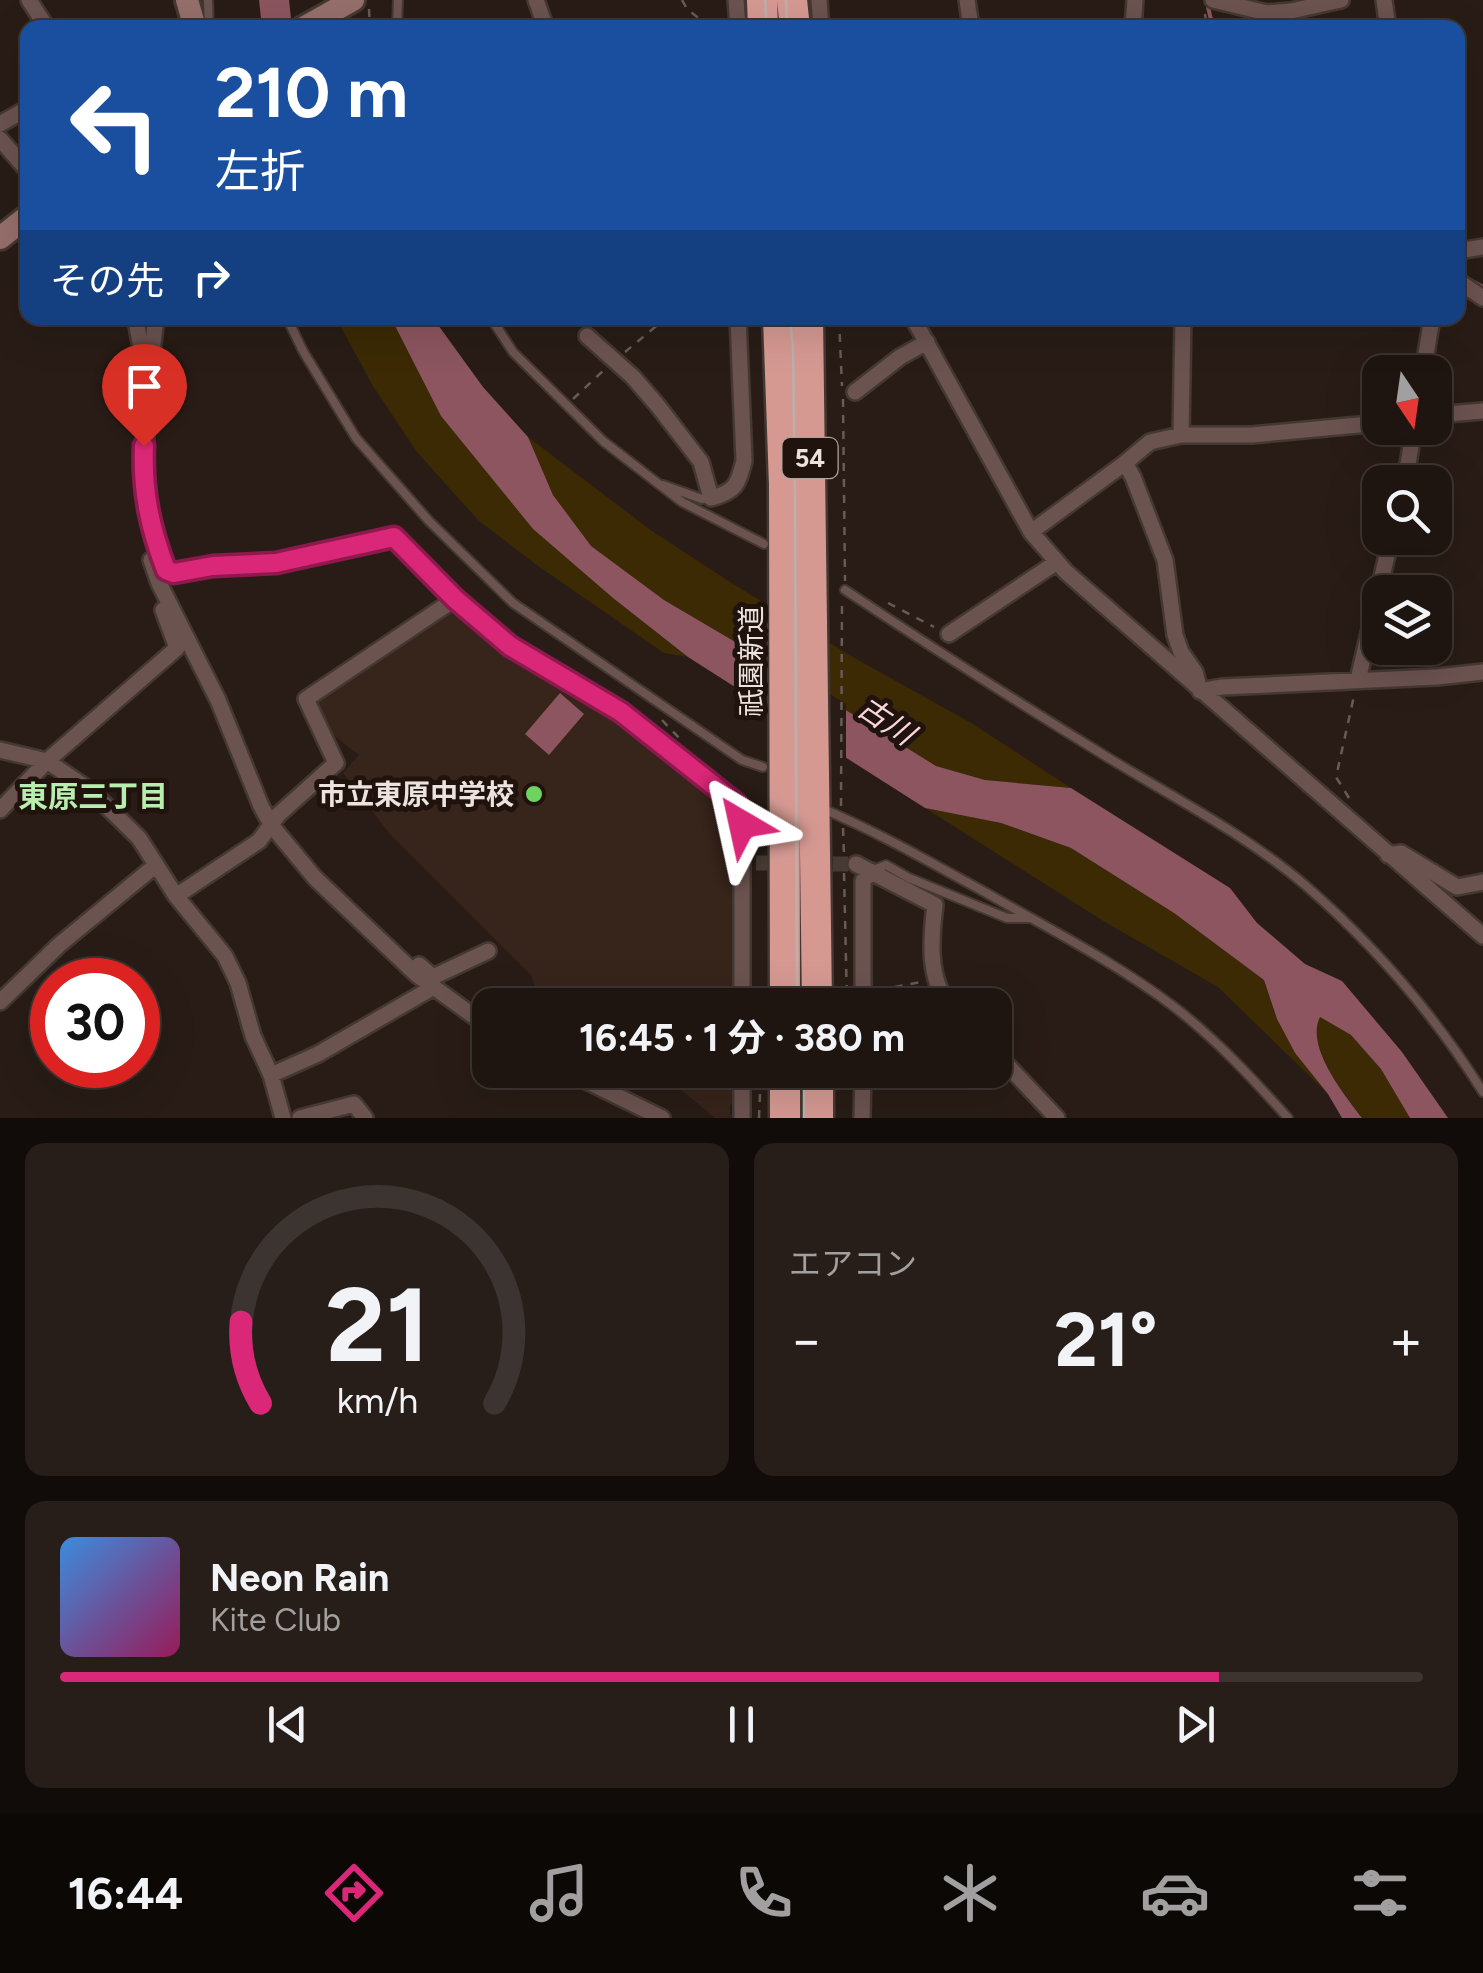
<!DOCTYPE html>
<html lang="ja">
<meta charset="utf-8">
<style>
body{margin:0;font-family:Figtree,"Noto Sans JP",sans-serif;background:#271e19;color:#f1f3f6;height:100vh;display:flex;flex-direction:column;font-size:38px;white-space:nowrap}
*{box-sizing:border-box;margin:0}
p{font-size:32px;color:#a19f9f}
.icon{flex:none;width:55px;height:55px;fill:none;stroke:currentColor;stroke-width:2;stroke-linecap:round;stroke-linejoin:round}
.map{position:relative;height:1118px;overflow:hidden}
.drawer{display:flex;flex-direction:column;gap:25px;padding:25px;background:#110c09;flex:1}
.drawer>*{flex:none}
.guide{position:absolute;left:20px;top:20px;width:1445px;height:305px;border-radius:20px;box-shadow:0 10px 40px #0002,0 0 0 2px #3c3430;background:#1a4fa0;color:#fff;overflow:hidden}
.needle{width:65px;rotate:167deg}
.controls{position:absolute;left:1362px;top:355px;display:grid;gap:20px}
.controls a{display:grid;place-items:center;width:90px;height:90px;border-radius:20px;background:#1f1510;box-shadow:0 10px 40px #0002,0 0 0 2px #3c3430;font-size:50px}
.speed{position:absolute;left:30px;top:958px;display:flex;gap:20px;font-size:50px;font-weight:700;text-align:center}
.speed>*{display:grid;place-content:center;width:130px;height:130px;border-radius:50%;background:#1f1510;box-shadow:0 10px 40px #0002,0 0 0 2px #3c3430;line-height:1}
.speed .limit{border:15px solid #d22;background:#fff;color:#111}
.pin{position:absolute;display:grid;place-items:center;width:85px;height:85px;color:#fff;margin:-102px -42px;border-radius:50% 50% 50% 0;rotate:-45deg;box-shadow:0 0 10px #0007}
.pin .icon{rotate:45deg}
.me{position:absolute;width:110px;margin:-55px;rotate:324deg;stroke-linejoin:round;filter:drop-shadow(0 0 8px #0008)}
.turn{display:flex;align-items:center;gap:35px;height:210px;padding:0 30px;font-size:45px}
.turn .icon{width:130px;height:130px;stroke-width:2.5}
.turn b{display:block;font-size:70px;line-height:85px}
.then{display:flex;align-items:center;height:95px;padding:0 30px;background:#0003;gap:20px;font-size:38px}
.big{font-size:75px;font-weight:700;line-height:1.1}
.drawer .card{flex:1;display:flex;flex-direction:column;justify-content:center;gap:15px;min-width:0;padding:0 35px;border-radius:20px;background:#271e19}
.drawer .dial{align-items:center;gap:0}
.dial svg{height:260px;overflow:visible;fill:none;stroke:#3c3430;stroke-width:7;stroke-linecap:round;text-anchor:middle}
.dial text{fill:#f1f3f6;stroke:none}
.song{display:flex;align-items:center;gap:30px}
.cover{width:120px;height:120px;border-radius:15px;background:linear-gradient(135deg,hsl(210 70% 55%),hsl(330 70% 35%))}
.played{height:10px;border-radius:5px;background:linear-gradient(90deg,#db2777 85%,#3c3430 85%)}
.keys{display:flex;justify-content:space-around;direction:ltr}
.heat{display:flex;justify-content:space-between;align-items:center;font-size:55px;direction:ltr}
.drawer .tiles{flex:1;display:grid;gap:25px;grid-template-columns:1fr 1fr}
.card:last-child{grid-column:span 2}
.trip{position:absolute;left:472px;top:988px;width:540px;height:100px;border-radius:20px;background:#1f1510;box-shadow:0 10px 40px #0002,0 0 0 2px #3c3430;font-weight:700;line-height:100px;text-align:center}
.tab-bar{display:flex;height:160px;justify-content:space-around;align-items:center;background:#0c0806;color:#a19f9f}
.tab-bar .icon{width:70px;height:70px}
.tab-bar .active{color:#db2777}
.tab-bar b{font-size:45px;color:#f1f3f6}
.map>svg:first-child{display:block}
.built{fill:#37241b}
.green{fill:#3b2a04}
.water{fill:#8c5560}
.pier{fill:#291c16}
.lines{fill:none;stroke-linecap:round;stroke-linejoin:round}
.stream{stroke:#8c5560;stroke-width:4}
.street-tunnel{stroke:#463a34;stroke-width:15;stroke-dasharray:15 8;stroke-linecap:butt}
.lane-casing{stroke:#443832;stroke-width:12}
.street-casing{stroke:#443832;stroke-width:20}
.secondary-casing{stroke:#443832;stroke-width:28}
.highway-casing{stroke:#443832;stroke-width:35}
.path{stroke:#675b55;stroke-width:2.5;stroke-dasharray:8 8;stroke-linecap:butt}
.lane{stroke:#6b5350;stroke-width:8}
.street{stroke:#6b5350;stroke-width:15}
.secondary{stroke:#966f6b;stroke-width:22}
.highway{stroke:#d59992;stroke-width:30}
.tram{stroke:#bbb0ac;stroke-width:2.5}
.route-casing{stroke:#8e194d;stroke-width:25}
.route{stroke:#db2777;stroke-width:18}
.poi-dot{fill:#6fd35f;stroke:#20130d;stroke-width:4}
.labels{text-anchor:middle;stroke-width:10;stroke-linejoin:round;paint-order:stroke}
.shield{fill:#20130d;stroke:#afa49f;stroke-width:2.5}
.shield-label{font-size:25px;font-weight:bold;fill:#ece2de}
.street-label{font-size:28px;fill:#ece2de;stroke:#20130d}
.poi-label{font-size:28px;font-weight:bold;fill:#ece2de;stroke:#20130d;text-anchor:end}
.water-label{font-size:30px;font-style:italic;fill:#fbd6dc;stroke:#20130d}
.neighbourhood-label{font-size:30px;font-weight:bold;fill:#b7edae;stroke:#20130d}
</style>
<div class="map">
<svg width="1483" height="1118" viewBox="0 0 1483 1118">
<rect width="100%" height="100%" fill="#291c16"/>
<!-- built -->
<path class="built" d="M453,606l157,105 3,7 30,19 90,78v190h-149l-49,-19 -4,-11 -142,-142 -46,-60 16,-18 -31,-24 -14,-28 2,-5z
M653,1070h80l1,31 -4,5v8l4,4h-19l-42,-35z"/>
<!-- green -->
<path class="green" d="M336,318h55l50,98 92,113 80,69 75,59 -24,-4 -126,-87 -60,-46 -61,-68 -44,-66z
M528,437l124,94 78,51 121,74 122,68 98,64 -86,-8 -49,-14 -187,-116 -85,-50 -74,-54 -37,-51z
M925,808l76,15 70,25 103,65 90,67 13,39 18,34 33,41 -110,-107 -113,-65z
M1320,1017l31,18 30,34 29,49h-48c-17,-24 -57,-71 -42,-101z"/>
<!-- water -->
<path class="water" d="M259,0h30l3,27h-30z
M391,318h42l50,69 45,50 25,58 38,51 73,54 85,50 187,116 49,14 86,8 159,100 27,35 48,41 37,17 60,71 46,66h-38l-29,-49 -30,-34 -31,-18c-15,30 25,78 42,101h-20l-14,-24 -33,-41 -18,-34 -13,-39 -90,-67 -103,-65 -70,-25 -76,-15 -237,-151 -75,-59 -80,-69 -92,-113z
M560,693l24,21 -35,41 -24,-21z"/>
<!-- pier -->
<path class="pier" d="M750,645l96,59v60l-95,-61z"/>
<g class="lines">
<!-- stream -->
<path class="stream" d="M1208,7l5,21
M1458,273l25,14"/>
<!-- street-tunnel -->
<path class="street-tunnel" d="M756,863h31
M810,864h46"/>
<!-- lane casing -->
<g class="lane-casing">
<path id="lane" d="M208,0l1,28
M397,28l1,-28
M287,318l16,33 53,87 73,83 84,82 229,157 21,7
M491,318l22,34 90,89 79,61 82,42
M663,485l39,14 9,-1
M845,590c86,57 174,113 262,167 67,41 138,77 198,128 68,59 130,131 178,207
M821,808c61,26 118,59 176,91 60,34 122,66 176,107 43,33 79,72 115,112
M871,871l15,-6 23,13 98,40h21"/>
</g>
<!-- street casing -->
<g class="street-casing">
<path id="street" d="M29,0l18,28
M536,0l10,28
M736,0l2,28
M819,0l2,28
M967,0l4,28
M1213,0l54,13 24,-2 50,-11
M1384,0l4,28
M1133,28l2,-28
M0,124l28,-16
M0,139l28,32
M1458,251l25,-4
M1458,281l25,17
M913,318l118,214 35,40 417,364
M137,326l8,45
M587,336l46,41 25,29 43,56 10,36c25,-6 27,-14 33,-37l-6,-143
M1423,372l9,-54
M855,392l45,-35 27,-15
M1435,415l48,-4
M1181,435l2,-117
M1125,463l8,14 32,83 10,75 6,17 14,20 5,19 22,-4 215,-10 46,-5
M1405,482l9,-54
M146,504l19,66 9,3 39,-7 63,-3 118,-26 61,62 55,47 111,67 116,91 5,20v181
M146,512c-3,-65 2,-129 10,-194
M1031,532l94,-69 25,-21 31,-7h71l128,-12
M151,560l8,23 59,117 43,106 11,20 43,52 102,97 73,53
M949,634l108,-72
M1358,680l33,-142
M0,750l47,11 44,30 48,47 37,58 49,60 13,27 15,53 18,39 12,43
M0,810l47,-49 130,-113 -14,-38
M1388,855l13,-2 56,34 26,-5
M856,864l79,41c-4,32 -8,75 15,100
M176,896l83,-55 19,-26 58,-52 -30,-64 149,-100
M419,965l14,12 55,-26
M0,1002l59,-57 97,-80
M863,1005v-124l8,-10
M995,1052l62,66
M564,1070l98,48
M742,1070v48
M271,1075l47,-21 114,-66
M300,1118l54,-14 11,14
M862,1118l1,-48"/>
</g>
<!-- secondary casing -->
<g class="secondary-casing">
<path id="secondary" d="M187,0l8,28
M303,28l50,-28
M0,238l28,-22"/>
</g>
<!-- highway casing -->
<g class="highway-casing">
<path id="highway" d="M762,0l1,28
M792,0l3,28
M778,318l6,167 1,520
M808,318l9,687
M785,1070v48
M818,1070v48"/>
</g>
<!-- path -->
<path class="path" d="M682,0l5,9 24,19
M369,9l1,19
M1205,14l2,14
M839,318l3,68
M625,352l41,-34
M573,399l31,-29
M843,399l2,182
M888,603l46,24
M662,720l19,20
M1349,798l-13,-21 18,-81
M841,806l1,-202
M843,828l1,27
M844,873l3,132
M879,990l42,-8
M759,1118l2,-48"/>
<!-- lane -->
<use href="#lane" class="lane"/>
<!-- street -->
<use href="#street" class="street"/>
<!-- secondary -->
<use href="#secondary" class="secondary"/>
<!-- highway -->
<use href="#highway" class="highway"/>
<!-- tram -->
<path class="tram" d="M765,0l2,28
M786,0l1,28
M790,318l3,30 2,153 2,504
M804,1070v48"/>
</g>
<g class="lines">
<!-- route casing -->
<g class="route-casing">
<path id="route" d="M144,446c-2,45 6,82 22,124l8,3 39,-7 63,-3 118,-26 61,62 55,47 111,66 116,92 5,20"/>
</g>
<!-- route -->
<use href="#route" class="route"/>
</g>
<!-- markers -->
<circle class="poi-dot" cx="534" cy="794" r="10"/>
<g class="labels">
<!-- shield labels -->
<rect class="shield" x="782.5" y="438" width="55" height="40" rx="8"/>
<g class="shield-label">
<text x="810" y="467">54</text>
</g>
<!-- street labels -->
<g class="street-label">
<text transform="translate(751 661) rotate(-90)" y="10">祇園新道</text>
</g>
<!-- poi labels -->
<g class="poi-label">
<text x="514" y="804">市立東原中学校</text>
</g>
<!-- water labels -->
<g class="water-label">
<text transform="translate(886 721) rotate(34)" y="10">古川</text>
</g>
<!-- neighbourhood labels -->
<g class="neighbourhood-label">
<text x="93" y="807">東原三丁目</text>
</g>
</g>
</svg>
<div class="controls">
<a><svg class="needle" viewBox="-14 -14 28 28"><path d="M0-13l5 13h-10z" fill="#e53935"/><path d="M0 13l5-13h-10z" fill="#a19f9f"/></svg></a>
<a><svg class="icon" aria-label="search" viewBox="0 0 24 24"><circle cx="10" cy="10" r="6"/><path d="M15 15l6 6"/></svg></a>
<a><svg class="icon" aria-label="layers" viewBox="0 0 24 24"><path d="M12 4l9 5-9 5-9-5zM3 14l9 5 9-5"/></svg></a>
</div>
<div class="speed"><div class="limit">30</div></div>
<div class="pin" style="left:144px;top:446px;background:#d93025"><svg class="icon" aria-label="arrive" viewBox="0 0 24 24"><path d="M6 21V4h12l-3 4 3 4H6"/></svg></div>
<svg class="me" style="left:742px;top:824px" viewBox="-20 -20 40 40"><path d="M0-17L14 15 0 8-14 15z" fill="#db2777" stroke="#fff" stroke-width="4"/></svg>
<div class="trip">16:45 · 1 分 · 380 m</div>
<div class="guide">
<div class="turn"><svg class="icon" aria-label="left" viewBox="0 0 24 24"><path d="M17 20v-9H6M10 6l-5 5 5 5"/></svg><div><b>210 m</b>左折</div></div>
<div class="then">その先<svg class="icon" aria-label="right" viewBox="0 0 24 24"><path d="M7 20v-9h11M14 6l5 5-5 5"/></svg></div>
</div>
</div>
<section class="drawer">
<div class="tiles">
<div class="card dial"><svg viewBox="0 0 100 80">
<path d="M14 69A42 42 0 1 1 86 69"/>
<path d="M14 69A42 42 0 0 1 8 44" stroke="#db2777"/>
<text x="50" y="56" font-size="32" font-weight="700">21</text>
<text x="50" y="72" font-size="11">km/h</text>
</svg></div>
<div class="card"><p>エアコン</p>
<div class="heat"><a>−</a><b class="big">21°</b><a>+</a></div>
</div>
<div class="card">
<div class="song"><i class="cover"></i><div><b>Neon Rain</b><p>Kite Club</p></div></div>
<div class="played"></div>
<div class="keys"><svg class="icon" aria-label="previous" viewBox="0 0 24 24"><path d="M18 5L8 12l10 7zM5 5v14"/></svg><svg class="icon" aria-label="pause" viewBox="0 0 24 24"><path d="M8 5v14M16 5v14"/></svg><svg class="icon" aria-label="next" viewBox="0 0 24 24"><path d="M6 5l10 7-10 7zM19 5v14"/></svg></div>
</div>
</div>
</section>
<nav class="tab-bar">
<b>16:44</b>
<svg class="icon active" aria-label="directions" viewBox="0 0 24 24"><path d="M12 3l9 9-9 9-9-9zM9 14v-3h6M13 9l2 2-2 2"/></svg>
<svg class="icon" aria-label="music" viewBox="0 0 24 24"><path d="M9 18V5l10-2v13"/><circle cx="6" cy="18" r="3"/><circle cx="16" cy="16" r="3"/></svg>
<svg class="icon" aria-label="phone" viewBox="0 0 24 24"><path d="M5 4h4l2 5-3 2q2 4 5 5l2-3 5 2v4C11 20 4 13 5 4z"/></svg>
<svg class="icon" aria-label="climate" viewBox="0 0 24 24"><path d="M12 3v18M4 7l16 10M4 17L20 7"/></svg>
<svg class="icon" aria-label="car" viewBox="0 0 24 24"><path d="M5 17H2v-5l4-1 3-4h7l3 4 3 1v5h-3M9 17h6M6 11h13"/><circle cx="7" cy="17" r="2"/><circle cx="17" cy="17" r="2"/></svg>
<svg class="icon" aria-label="filters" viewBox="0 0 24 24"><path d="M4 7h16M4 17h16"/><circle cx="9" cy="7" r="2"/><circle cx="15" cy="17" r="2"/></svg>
</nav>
